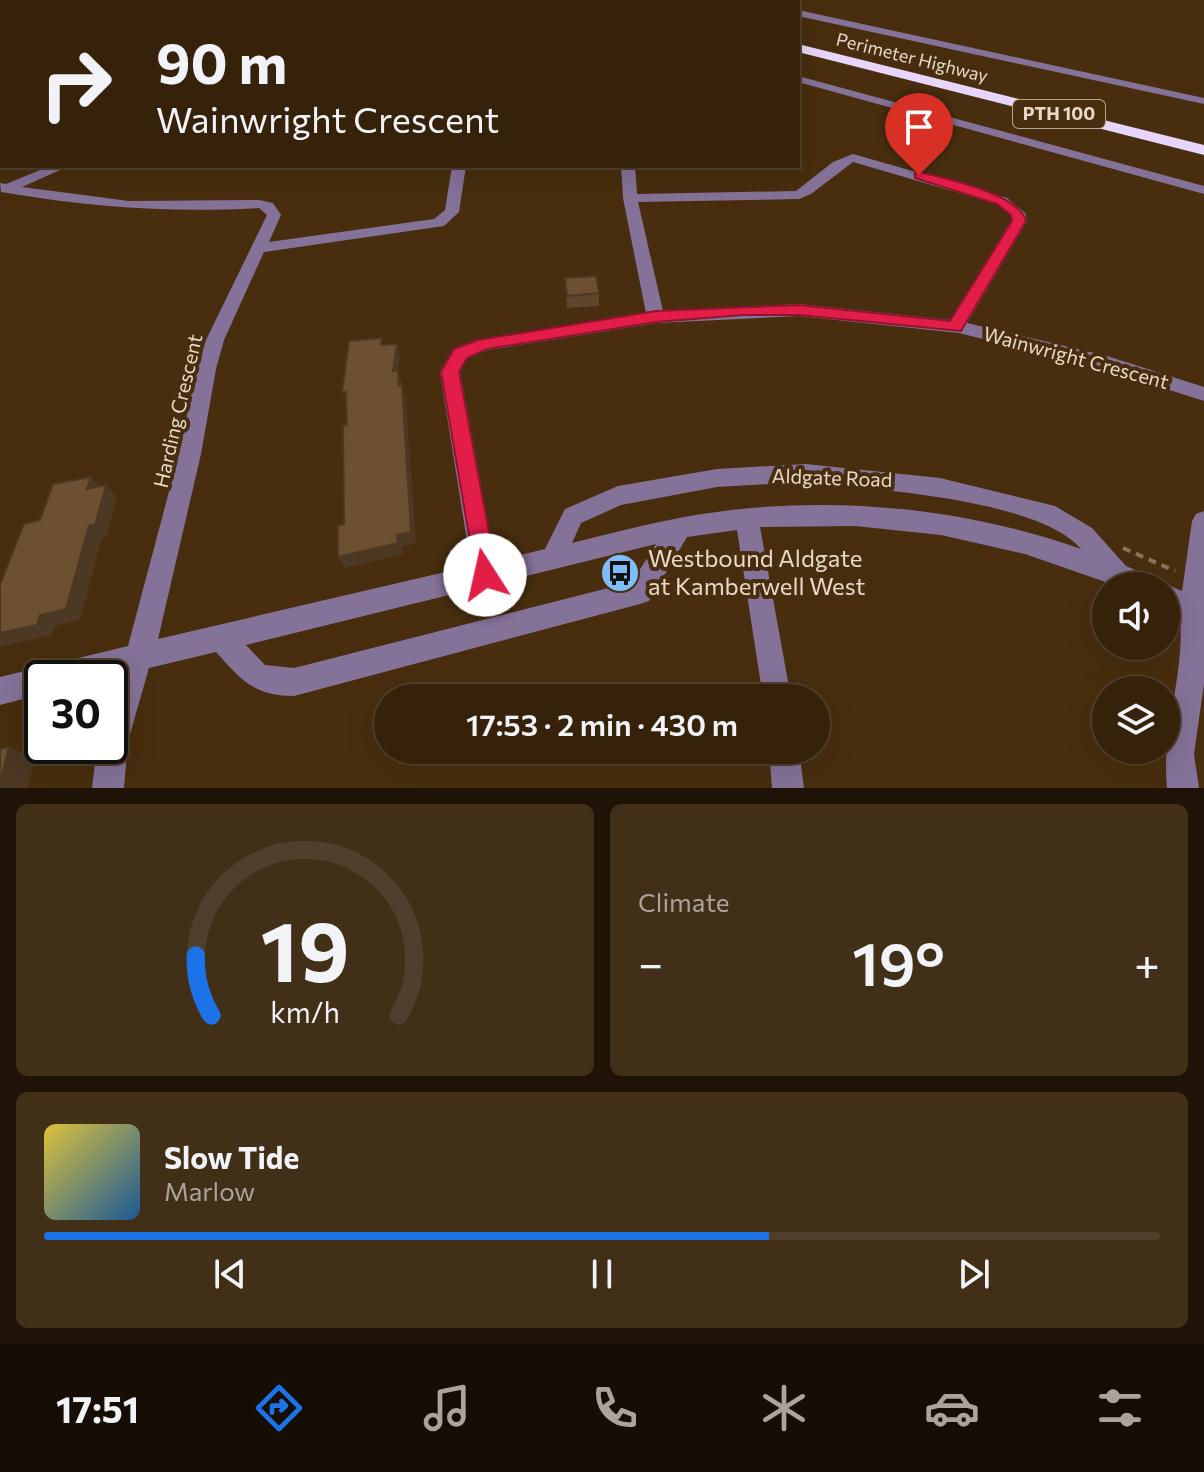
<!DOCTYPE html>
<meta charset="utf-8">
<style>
body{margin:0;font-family:Commissioner,sans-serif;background:#412f18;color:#f1f3f6;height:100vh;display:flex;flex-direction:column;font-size:30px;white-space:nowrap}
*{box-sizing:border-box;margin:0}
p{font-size:26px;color:#aaa49c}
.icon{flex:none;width:44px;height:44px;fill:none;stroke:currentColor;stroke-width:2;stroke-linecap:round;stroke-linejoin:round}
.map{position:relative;height:788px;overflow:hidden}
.drawer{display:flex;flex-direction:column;gap:16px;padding:16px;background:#1e1306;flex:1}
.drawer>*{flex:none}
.hud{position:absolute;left:0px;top:0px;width:800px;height:168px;box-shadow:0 8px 32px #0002,0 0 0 2px #503f2b;background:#36220a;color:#f1f3f6;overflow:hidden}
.tools{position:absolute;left:1092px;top:572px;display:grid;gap:16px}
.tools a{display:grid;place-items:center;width:88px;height:88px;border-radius:50%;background:#36220a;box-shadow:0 8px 32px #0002,0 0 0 2px #503f2b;font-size:40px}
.speed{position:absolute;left:24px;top:660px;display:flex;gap:16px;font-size:40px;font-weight:700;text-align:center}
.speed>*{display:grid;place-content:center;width:104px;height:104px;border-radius:50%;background:#36220a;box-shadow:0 8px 32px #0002,0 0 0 2px #503f2b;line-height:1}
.speed .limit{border:4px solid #111;border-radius:12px;background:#fff;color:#111}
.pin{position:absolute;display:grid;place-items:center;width:68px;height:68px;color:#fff;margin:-82px -34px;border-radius:50% 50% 50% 0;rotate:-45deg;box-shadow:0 0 8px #0007}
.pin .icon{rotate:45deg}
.me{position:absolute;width:88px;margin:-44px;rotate:350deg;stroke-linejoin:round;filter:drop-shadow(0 0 6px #0008)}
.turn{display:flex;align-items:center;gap:28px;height:168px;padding:0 24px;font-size:36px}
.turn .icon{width:104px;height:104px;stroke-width:2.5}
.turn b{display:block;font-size:56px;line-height:68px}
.big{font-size:60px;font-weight:600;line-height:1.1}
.drawer .card{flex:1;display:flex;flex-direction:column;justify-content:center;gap:12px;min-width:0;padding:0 28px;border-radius:12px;background:#412f18}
.drawer .dial{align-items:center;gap:0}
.dial svg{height:208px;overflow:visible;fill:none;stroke:#503f2b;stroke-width:7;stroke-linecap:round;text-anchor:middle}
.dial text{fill:#f1f3f6;stroke:none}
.song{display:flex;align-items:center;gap:24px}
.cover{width:96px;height:96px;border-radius:12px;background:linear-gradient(135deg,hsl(50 70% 55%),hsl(210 70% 35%))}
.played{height:8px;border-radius:4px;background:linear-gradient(90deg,#1a73e8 65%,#503f2b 65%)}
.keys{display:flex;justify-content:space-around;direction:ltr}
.heat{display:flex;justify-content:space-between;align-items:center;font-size:44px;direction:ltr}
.drawer .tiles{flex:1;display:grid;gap:16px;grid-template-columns:1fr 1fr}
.card:last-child{grid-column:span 2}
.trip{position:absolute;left:374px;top:684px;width:456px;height:80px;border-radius:40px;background:#36220a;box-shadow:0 8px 32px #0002,0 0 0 2px #503f2b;font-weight:600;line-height:80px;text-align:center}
.menu{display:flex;height:128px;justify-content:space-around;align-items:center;background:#160e04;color:#aaa49c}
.menu .icon{width:56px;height:56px}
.menu .selected{color:#1a73e8}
.menu b{font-size:36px;color:#f1f3f6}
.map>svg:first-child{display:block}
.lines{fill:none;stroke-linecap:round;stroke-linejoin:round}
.path{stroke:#8b745a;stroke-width:4;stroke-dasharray:8 6;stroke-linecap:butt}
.minor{fill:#857298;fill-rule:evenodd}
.major{fill:#d6aefd;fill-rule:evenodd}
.highway{fill:#e8d5fb;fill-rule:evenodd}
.wall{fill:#5e452b}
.shaded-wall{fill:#4c3823}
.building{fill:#6d5032;stroke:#4c3823;stroke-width:2}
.route{fill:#e11d48;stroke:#92132f;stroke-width:2}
.labels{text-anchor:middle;stroke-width:8;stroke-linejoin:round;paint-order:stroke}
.far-street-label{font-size:18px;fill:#ead9c8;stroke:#482e0e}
.shield{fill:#482e0e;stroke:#b9a690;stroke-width:2}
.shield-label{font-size:18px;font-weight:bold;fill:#ead9c8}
.street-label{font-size:20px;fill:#ead9c8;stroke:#482e0e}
.near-poi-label{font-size:24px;fill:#ead9c8;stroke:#482e0e;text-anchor:start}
</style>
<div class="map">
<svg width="1204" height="788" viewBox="0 0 1204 788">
<rect width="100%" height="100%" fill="#482e0e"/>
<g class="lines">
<!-- path -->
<path class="path" d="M1123,548l52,23"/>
<!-- minor -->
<path class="minor" d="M2,0h11l1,2h-11z
M106,0h12l1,2h-12z
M506,0h14l1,2h-14z
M729,0h17l1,2h-17z
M798,10l406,88v6l-406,-88z
M0,34h2v6h-2z
M798,76l406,110v8l-406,-112z
M853,154l154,44 18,15 2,8 -60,102 140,33 97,31v14l-100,-32 -145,-36 -160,-17 -143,7 -168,27 -21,8 -7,14 35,189 50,-12 20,-40 53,-23 99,-17 89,-5 134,14 115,28 37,22 34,38 28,12 4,8h-41l-92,-32 -84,-19 -86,-9 -92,1h-3l31,171h-28l-26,-168 -50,7 -38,64 -9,3 -346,92c-40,0 -53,-16 -78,-44l-67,16 -21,73 -4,47h-32l5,-42h13v-42l9,-28 -77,2v16l-42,11v-28l128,-31 51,-192 17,-85 10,-29 61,-125 -8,-7c-92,5 -168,-1 -258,-16l-1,-9 6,1 44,-18h19l-47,21 107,14 130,-1 14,3 8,12 -12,27 165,-23 11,-9 7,-44h14l-7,46 -15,14 -180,26 -40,88 -8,29 -15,85 -43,185 313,-73 -31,-194 13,-23 24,-9 169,-27 -23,-115 -2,-32h14l2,28 159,-3 37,-29zM853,162l144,42 14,11v6l-61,99 -151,-16 -136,7 -25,-109 161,-3 12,-5zM806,482c65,7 233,17 275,67 -128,-45 -269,-56 -402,-31 -36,7 -71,16 -107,25l9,-20 40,-18 96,-18zM656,544l-24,38 -338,86 -29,-3 -19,-20z
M1204,511v173l-10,70 5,34h-32c-6,-60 18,-111 13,-172l-14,-7v-23h-5l5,-2 16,7 10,-70 4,-7z
M769,750h30l5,38h-32z"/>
<!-- major -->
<path class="major" d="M0,66h2l-2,7z"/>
<!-- highway -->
<path class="highway" d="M603,0h17l1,2h-17z
M630,0h17l1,2h-17z
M798,44l406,101v10l-406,-103z"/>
</g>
<!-- wall -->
<path class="wall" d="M14,0h75v2h-73z
M565,278l34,15v13l-32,2z"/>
<!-- shaded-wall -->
<path class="shaded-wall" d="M14,0h22l1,1 -21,1z
M55,0h34v2h-33z
M397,344l3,12 -2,15 4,11 1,9 -1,-6 4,13 10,145 -14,4 1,7 -58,14 -7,-11 59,-22 -4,-164z
M91,477l11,12h-15z
M106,485l11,12 -10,39 -5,2 -22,82 -25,6 -3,9 -52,12v-14l40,-18 49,-89z
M9,747l26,11 -7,30h-28v-8z"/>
<!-- building -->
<path class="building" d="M596,276l3,17 -32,3 -2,-18z
M382,338l-1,7 16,-1 -4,27 5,-1 1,16 3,-1 9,147 -14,3 1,8 -60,14v-31l6,-2 -1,-98 4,-1 -1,-33 -4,1 7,-52z
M91,477l-4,12 19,-4 -11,40 -6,1 -23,83 -26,6 -3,10 -37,8v-48l24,-61 16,-4 13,-36z
M9,747l-8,32 -1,1v-31z"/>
<!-- route -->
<path class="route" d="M919,172c25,6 101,22 107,49l-65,110 -162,-16h-56l-87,7 -169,27 -20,9 -8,14 38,203 -4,7 -8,3 -8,-3 -36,-210 13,-23 24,-9 178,-29 143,-6 151,16 62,-100 -1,-6 -14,-11 -82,-26v-5z"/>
<!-- icons -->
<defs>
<g id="bus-disc" transform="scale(2)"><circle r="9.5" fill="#7dbef9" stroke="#482e0e"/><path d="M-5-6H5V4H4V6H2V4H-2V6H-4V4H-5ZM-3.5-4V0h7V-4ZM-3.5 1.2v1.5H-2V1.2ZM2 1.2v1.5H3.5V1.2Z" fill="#111"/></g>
</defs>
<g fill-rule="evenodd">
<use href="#bus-disc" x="620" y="573"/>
</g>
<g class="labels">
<!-- far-street labels -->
<g class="far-street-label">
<text transform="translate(912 58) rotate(14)" y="6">Perimeter Highway</text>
</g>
<!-- shield labels -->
<rect class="shield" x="1013" y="100" width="92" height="28" rx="6"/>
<g class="shield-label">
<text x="1059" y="120">PTH 100</text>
</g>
<!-- street labels -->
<g class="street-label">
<text transform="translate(1076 358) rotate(15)" y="7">Wainwright Crescent</text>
<text transform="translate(178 411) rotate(-77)" y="7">Harding Crescent</text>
<text transform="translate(832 478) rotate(2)" y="7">Aldgate Road</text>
</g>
<!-- near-poi labels -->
<g class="near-poi-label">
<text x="648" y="567">Westbound Aldgate<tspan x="648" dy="28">at Kamberwell West</tspan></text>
</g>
</g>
</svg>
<div class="tools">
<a><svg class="icon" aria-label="sound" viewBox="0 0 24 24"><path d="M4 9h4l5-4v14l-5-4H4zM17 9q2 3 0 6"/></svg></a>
<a><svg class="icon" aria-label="layers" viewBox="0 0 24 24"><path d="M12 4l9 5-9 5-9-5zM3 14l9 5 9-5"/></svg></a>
</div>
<div class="speed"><div class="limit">30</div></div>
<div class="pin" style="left:919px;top:175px;background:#d93025"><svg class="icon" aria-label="arrive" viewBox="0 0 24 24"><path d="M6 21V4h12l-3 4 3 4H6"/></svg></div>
<svg class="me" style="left:485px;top:575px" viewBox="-20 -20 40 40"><circle r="19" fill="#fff"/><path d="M0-13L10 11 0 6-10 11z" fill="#e11d48"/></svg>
<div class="trip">17:53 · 2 min · 430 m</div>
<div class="hud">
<div class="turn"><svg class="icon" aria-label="right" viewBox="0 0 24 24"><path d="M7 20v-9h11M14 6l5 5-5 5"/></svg><div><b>90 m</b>Wainwright Crescent</div></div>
</div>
</div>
<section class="drawer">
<div class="tiles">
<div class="card dial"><svg viewBox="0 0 100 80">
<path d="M14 69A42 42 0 1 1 86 69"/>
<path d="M14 69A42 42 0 0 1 8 46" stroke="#1a73e8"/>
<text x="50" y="56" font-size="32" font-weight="700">19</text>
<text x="50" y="72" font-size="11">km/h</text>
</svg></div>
<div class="card"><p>Climate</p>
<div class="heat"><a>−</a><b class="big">19°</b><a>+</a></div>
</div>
<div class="card">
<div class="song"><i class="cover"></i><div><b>Slow Tide</b><p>Marlow</p></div></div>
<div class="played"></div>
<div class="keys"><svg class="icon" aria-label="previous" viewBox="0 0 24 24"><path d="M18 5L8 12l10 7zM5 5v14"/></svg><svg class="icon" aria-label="pause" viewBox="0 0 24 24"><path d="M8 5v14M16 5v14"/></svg><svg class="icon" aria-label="next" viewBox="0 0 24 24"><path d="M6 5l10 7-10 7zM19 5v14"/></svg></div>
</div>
</div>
</section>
<nav class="menu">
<b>17:51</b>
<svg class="icon selected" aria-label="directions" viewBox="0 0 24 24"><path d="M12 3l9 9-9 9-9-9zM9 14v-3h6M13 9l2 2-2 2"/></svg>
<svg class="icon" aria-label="music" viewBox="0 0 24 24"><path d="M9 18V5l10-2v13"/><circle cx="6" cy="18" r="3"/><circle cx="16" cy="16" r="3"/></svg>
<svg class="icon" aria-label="phone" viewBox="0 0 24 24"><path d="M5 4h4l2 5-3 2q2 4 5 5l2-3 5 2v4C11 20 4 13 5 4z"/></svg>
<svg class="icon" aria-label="climate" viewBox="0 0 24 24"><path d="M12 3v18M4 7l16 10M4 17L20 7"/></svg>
<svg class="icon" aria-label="car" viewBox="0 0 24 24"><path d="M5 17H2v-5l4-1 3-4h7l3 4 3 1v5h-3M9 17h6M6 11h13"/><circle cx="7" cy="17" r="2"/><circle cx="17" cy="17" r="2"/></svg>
<svg class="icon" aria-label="filters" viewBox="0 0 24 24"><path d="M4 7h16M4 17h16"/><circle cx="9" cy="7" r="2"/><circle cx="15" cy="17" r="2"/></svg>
</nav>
